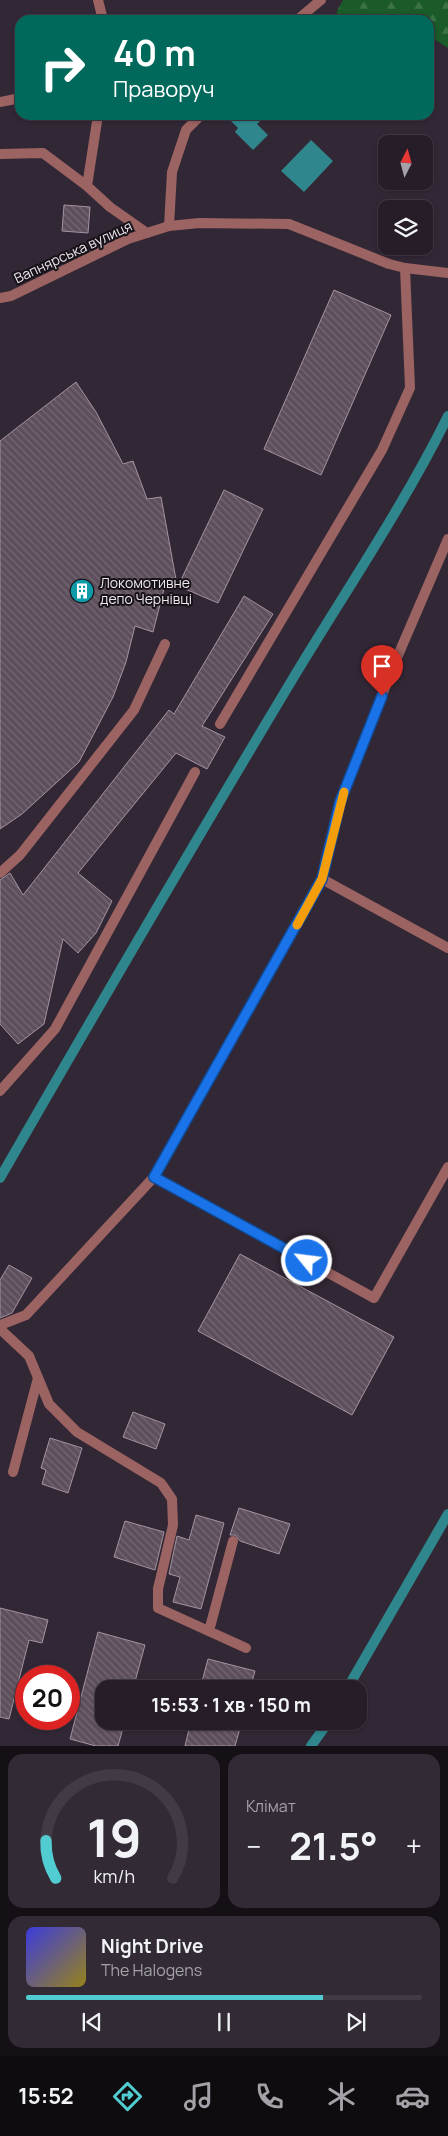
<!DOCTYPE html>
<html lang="uk">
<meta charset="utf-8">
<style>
body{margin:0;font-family:Manrope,sans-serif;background:#322a34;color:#f1f3f6;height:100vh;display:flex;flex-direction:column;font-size:19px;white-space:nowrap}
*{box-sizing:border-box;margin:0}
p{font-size:16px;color:#a4a2a8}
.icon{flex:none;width:28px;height:28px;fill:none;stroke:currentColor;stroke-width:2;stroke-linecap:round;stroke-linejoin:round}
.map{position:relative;height:1746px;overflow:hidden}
.sheet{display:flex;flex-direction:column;gap:8px;padding:8px;background:#151016;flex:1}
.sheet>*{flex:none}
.banner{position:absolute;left:15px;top:15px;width:419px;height:105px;border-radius:15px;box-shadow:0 1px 4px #0004,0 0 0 1px #423b45;background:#00695c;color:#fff;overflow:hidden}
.needle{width:32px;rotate:6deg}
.fabs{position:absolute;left:378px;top:135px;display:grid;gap:10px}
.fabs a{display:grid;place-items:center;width:55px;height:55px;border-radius:10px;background:#261d28;box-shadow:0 1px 4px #0004,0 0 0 1px #423b45;font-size:25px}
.speed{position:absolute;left:15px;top:1665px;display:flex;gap:10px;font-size:25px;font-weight:700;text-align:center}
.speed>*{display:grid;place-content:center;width:65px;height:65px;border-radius:50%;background:#261d28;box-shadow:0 1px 4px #0004,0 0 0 1px #423b45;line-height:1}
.speed .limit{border:8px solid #d22;background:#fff;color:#111}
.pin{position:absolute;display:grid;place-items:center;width:42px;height:42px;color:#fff;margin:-51px -21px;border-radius:50% 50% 50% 0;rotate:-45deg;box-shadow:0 0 5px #0007}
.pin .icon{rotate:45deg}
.me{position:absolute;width:55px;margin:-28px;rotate:299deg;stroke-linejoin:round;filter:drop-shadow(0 0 4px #0008)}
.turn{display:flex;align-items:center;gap:18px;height:105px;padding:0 15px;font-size:22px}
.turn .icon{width:65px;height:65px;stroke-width:2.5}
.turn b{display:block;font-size:35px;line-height:42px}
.big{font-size:38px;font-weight:700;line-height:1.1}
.sheet .tile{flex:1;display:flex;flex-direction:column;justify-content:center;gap:8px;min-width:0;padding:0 18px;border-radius:15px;background:#322a34}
.sheet .dial{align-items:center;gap:0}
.dial svg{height:130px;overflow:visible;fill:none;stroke:#423b45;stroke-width:7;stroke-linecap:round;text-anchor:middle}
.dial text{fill:#f1f3f6;stroke:none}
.song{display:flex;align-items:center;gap:15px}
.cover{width:60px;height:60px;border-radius:8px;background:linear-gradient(135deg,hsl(240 70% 55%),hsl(50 70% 35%))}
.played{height:5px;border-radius:2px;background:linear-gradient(90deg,#51ccd1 75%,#423b45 75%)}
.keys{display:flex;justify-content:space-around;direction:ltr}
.heat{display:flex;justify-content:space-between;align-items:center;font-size:28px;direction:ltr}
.sheet .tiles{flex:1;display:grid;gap:8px;grid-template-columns:1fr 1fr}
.tile:last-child{grid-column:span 2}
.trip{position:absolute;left:95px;top:1680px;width:272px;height:50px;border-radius:15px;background:#261d28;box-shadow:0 1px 4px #0004,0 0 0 1px #423b45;font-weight:700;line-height:50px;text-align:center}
.menu{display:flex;height:80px;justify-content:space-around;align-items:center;background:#0f0c10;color:#a4a2a8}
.menu .icon{width:35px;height:35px}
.menu .on{color:#51ccd1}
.menu b{font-size:22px;color:#f1f3f6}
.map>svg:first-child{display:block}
.forest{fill:url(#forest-firs)}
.water{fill:#2f878d}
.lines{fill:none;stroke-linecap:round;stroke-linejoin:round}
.stream{stroke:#2f878d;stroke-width:10}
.building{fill:url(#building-back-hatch);stroke:#a493a1}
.service{stroke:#9b6362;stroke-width:10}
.minor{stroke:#9b6362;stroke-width:10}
.route-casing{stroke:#114b97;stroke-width:12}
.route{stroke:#1a73e8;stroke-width:9}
.slow{stroke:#f59e0b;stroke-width:9}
.labels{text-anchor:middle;stroke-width:4;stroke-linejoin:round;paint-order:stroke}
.street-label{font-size:14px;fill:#ede6ef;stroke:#171218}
.poi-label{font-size:14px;fill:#ede6ef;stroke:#171218;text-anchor:start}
</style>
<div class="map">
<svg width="448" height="1746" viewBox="0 0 448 1746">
<defs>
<pattern id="forest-firs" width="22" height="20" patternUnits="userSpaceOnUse" patternTransform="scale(1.25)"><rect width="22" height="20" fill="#1b5a29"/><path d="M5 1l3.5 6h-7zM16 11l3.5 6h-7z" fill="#3c7248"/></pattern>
<pattern id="building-back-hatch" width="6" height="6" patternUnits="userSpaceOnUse" patternTransform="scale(1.25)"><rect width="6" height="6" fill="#5e4f5c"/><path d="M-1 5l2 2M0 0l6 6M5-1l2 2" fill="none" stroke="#756874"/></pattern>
</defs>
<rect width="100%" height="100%" fill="#322735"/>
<!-- forest -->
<path class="forest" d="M343,0h105v48l-19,-12v-16h-93l1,-9z"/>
<!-- water -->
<path class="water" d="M225,115h41l-9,9 11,11 -15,15 -18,-18 3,-4z
M311,140l22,21 -29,31 -23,-21z"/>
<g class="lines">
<!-- stream -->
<path class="stream" d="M0,1178c96,-167 193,-333 292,-498 53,-88 111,-173 156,-264
M347,1689l101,-175
M311,1746l18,-25"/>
</g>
<!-- building -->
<path class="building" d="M64,205l26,2 -2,26 -26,-2z
M334,290l57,25 -70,160 -57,-26z
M76,382l20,30 27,52 10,-3 14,38 14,-2 16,88 -11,-4 -13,51 -18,-6 -9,36 -13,35 -34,65 -57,52 -22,15v-388z
M224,490l39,19 -45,94 -40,-17z
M244,596l29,18 -71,112 23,11 -18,32 -31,-16 -98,120 34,28 -16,32 -18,20 -15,-14 -19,85 -26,20 -18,-20v-144l10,-7 13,22 146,-185 5,4z
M240,1254l154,83 -42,78 -154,-84z
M9,1265l23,13 -20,35 -12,5v-38z
M133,1412l32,12 -9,25 -33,-12z
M50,1438l32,10 -14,45 -26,-9 4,-14 -5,-2z
M239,1508l51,16 -11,30 -39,-13 -5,-6h-5z
M196,1515l28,8 -23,86 -28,-7 7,-25 -11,-3 8,-38 12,4z
M125,1521l39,11 -9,38 -41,-13z
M0,1608l48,12 -6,23 -13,-3 -20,79 -9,-2z
M98,1632l47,13 -12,44h-29v32h21l-7,25h-22l-26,-7z
M208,1659l47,12 -5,18h-50z
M191,1721h51l-7,25h-50z"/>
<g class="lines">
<!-- service -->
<path class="service" d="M98,0l5,20
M297,20l24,-20
M0,102l20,-4
M0,154l43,-1 44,33 23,21 37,26
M87,186l11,-71
M169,226l3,-54 14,-42 15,-15
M220,724l162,-274 28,-62 -5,-120
M0,873l20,-18 114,-145 31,-66
M322,879l18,-77 56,-142 52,-121
M0,1091l55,-62 140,-257
M154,1177l220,121 74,-131
M0,1325l26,-10 128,-138 168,-298 126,69
M13,1472l25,-94
M158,1589v19l88,40
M209,1631l24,-90"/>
<!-- minor -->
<path class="minor" d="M0,298l11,-2 117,-57 41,-13 30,-3 90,1 100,40 16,4 43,5
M0,1329l29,27 20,48 28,28 84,51 11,16 1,26 -15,64"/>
</g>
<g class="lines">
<!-- route casing -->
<g class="route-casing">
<path id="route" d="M307,1261l-153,-84 168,-298 18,-77 42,-106"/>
</g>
<!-- route -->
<use href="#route" class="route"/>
<!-- slow -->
<path class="slow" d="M297,925l25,-46 22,-87"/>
</g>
<!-- icons -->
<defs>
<g id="building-disc" transform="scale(1.25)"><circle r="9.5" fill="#0f9aa8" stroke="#171218"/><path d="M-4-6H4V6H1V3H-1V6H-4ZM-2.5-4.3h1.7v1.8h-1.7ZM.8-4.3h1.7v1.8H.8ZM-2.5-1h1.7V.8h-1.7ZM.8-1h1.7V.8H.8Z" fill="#fff"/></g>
</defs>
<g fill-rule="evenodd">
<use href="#building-disc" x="82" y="591"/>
</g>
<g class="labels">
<!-- street labels -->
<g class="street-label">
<text transform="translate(73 252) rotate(-25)" y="5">Вапнярська вулиця</text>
</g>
<!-- poi labels -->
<g class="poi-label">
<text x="100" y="588">Локомотивне<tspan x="100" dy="16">депо Чернівці</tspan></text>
</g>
</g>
</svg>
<div class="fabs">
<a><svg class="needle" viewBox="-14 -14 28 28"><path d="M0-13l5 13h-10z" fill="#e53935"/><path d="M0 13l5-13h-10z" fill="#a4a2a8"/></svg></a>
<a><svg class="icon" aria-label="layers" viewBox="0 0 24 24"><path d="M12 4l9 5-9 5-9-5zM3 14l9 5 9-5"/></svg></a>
</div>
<div class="speed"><div class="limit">20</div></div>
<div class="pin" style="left:382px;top:696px;background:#d93025"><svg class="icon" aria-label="arrive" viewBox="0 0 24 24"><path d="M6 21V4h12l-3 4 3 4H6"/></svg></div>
<svg class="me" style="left:307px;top:1261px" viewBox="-20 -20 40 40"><circle r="17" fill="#1a73e8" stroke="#fff" stroke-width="3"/><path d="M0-11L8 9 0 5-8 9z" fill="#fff"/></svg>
<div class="trip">15:53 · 1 хв · 150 m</div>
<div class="banner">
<div class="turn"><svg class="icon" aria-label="right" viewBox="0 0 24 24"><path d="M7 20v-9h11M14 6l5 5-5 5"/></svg><div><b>40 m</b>Праворуч</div></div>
</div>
</div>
<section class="sheet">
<div class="tiles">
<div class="tile dial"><svg viewBox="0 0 100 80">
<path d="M14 69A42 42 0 1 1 86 69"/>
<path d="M14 69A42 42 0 0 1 8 46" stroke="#51ccd1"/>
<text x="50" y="56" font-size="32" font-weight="700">19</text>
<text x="50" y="72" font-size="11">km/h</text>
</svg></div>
<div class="tile"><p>Клімат</p>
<div class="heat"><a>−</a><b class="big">21.5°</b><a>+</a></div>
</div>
<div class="tile">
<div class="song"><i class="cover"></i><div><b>Night Drive</b><p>The Halogens</p></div></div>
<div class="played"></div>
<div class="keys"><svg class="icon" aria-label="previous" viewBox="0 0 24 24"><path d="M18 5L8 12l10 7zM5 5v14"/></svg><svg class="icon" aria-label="pause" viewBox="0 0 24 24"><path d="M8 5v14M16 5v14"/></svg><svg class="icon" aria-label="next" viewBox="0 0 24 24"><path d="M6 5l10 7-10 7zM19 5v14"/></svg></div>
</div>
</div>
</section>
<nav class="menu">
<b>15:52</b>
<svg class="icon on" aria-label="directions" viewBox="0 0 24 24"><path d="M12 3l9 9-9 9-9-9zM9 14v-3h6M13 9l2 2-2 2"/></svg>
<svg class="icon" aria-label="music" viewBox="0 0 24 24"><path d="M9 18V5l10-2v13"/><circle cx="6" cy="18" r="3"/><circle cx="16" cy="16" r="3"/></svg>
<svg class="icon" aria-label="phone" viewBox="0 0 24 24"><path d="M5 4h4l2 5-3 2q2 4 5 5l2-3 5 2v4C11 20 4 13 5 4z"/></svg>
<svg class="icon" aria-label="climate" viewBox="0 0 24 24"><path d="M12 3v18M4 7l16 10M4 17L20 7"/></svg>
<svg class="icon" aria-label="car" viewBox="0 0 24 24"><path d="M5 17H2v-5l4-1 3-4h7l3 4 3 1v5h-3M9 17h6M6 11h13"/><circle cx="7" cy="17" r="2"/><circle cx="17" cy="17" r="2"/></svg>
</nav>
